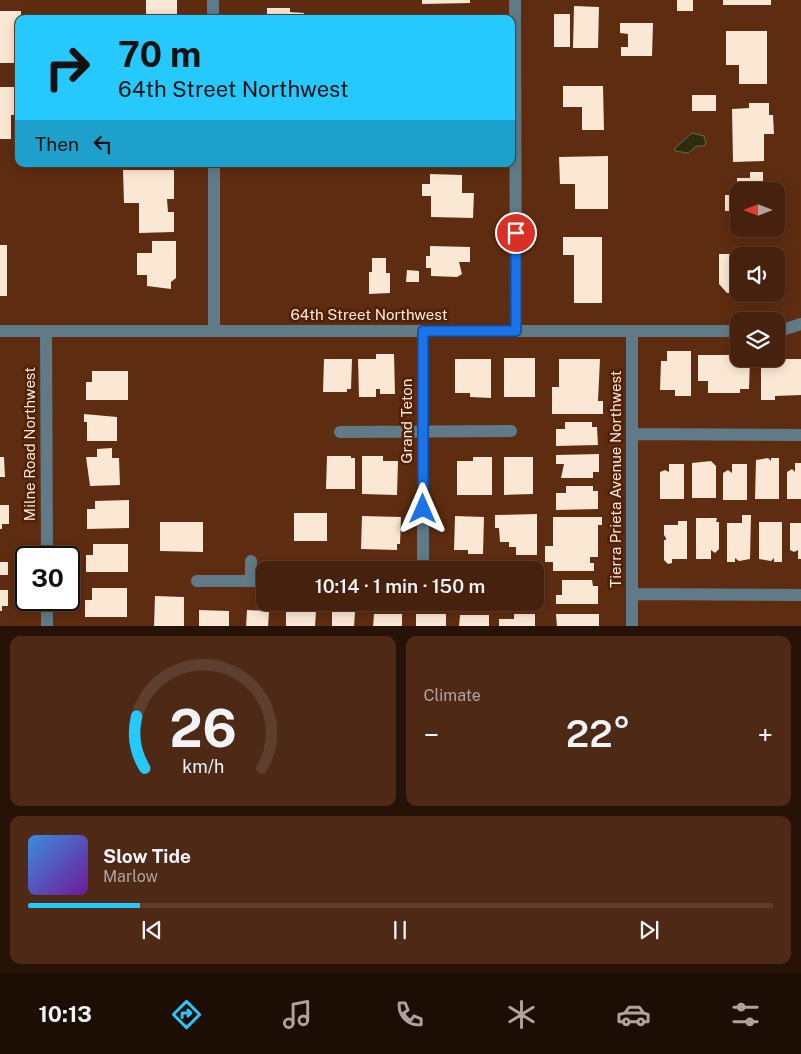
<!DOCTYPE html>
<meta charset="utf-8">
<style>
body{margin:0;font-family:"Public Sans",sans-serif;background:#4d2916;color:#f1f3f6;height:100vh;display:flex;flex-direction:column;font-size:19px;white-space:nowrap}
*{box-sizing:border-box;margin:0}
p{font-size:16px;color:#b0a39d}
.icon{flex:none;width:28px;height:28px;fill:none;stroke:currentColor;stroke-width:2;stroke-linecap:round;stroke-linejoin:round}
.map{position:relative;height:626px;overflow:hidden}
.sheet{display:flex;flex-direction:column;gap:10px;padding:10px;background:#261207;flex:1}
.sheet>*{flex:none}
.banner{position:absolute;left:15px;top:15px;width:500px;height:152px;border-radius:10px;box-shadow:0 2px 12px #0003,0 0 0 1px #5e3e2e;background:#25c9fe;color:#111;overflow:hidden}
.needle{width:32px;rotate:270deg}
.tools{position:absolute;left:730px;top:182px;display:grid;gap:10px}
.tools a{display:grid;place-items:center;width:55px;height:55px;border-radius:10px;background:#46210d;box-shadow:0 2px 12px #0003,0 0 0 1px #5e3e2e;font-size:25px}
.speed{position:absolute;left:15px;top:546px;display:flex;gap:10px;font-size:25px;font-weight:700;text-align:center}
.speed>*{display:grid;place-content:center;width:65px;height:65px;border-radius:50%;background:#46210d;box-shadow:0 2px 12px #0003,0 0 0 1px #5e3e2e;line-height:1}
.speed .limit{border:2px solid #111;border-radius:8px;background:#fff;color:#111}
.pin{position:absolute;display:grid;place-items:center;width:42px;height:42px;color:#fff;margin:-21px;border:2px solid #fff;border-radius:50%;box-shadow:0 1px 5px #0007}
.me{position:absolute;width:55px;margin:-28px;rotate:0deg;stroke-linejoin:round;filter:drop-shadow(0 0 4px #0008)}
.turn{display:flex;align-items:center;gap:18px;height:105px;padding:0 20px;font-size:22px}
.turn .icon{width:65px;height:65px;stroke-width:2.5}
.turn b{display:block;font-size:35px;line-height:42px}
.then{display:flex;align-items:center;height:48px;padding:0 20px;background:#0003;gap:10px;font-size:19px}
.big{font-size:38px;font-weight:600;line-height:1.1}
.sheet .card{flex:1;display:flex;flex-direction:column;justify-content:center;gap:8px;min-width:0;padding:0 18px;border-radius:10px;background:#4d2916}
.sheet .dial{align-items:center;gap:0}
.dial svg{height:130px;overflow:visible;fill:none;stroke:#5e3e2e;stroke-width:7;stroke-linecap:round;text-anchor:middle}
.dial text{fill:#f1f3f6;stroke:none}
.song{display:flex;align-items:center;gap:15px}
.cover{width:60px;height:60px;border-radius:8px;background:linear-gradient(135deg,hsl(210 70% 55%),hsl(280 70% 35%))}
.played{height:5px;border-radius:2px;background:linear-gradient(90deg,#25c9fe 15%,#5e3e2e 15%)}
.keys{display:flex;justify-content:space-around;direction:ltr}
.heat{display:flex;justify-content:space-between;align-items:center;font-size:28px;direction:ltr}
.sheet .tiles{flex:1;display:grid;gap:10px;grid-template-columns:1fr 1fr}
.card:last-child{grid-column:span 2}
.trip{position:absolute;left:256px;top:561px;width:288px;height:50px;border-radius:10px;background:#46210d;box-shadow:0 2px 12px #0003,0 0 0 1px #5e3e2e;font-weight:600;line-height:50px;text-align:center}
.tabs{display:flex;height:80px;justify-content:space-around;align-items:center;background:#1c0d05;color:#b0a39d}
.tabs .icon{width:35px;height:35px}
.tabs .active{color:#25c9fe}
.tabs b{font-size:22px;color:#f1f3f6}
.map>svg:first-child{display:block}
.water{fill:#2d2c0c;stroke:#6b664d}
.building{fill:#fae7d4}
.lines{fill:none;stroke-linecap:round;stroke-linejoin:round}
.minor{stroke:#607b87;stroke-width:12}
.route-casing{stroke:#114b97;stroke-width:12}
.route{stroke:#1a73e8;stroke-width:9}
.labels{text-anchor:middle;stroke-width:5;stroke-linejoin:round;paint-order:stroke}
.street-label{font-size:15px;fill:#fcece4;stroke:#522104}
</style>
<div class="map">
<svg width="801" height="627" viewBox="0 0 801 627">
<rect width="100%" height="100%" fill="#5e2c11"/>
<!-- water -->
<path class="water" d="M692,133l12,3 2,8 -3,2h-7l-8,7 -13,-2v-3z"/>
<!-- building -->
<path class="building" d="M146,0h31v14h-31z
M422,0h48v3l-48,1z
M677,0h16v11h-16z
M723,0h48v5h-48z
M574,6l25,1 -1,41h-25z
M267,8h23v4l14,1v6h-37z
M0,11h21v8h-2v44h-19z
M554,14h16v33h-16z
M620,23h33l-1,33h-31v-9h7v-13l-8,-1z
M726,31h41v53h-28v-19h-13z
M563,86h40l1,44h-22v-23h-19z
M0,87h19v28h-8v24h-11z
M692,95h24v16h-24z
M749,103h20v12h4l1,19h-10v27l-31,1 -1,-53 17,-1z
M608,156v53h-33v-25h-15l-1,-27z
M123,170h51v29h-7l1,13h6v20l-35,1v-30h-15z
M750,172h13v19h-24v37h-5l-4,-9 4,-8h-9v-16h12v-17h13z
M430,174l32,1v18h12l-1,25 -42,-1v-21h-9v-12h8z
M563,237h39v66h-28v-48h-11z
M152,241h24v37l-5,4v7l-24,-3v-11h-10v-22h15z
M0,245h7v51h-7z
M430,246l40,1v15h-11l3,12 -5,3 -26,-1v-8h-5v-12h4z
M719,254h56v2h-36v37h-12l-8,-9z
M372,258h14v15h4v20l-21,1v-22h3z
M407,270l12,1v11h-13z
M667,351h24v45h-16v-6h-15l1,-29h6z
M376,354h18l1,40h-15v-5h-4v8h-17l-1,-38h18z
M698,355h41v4h11l-1,30h-9v4h-32v-12h-10z
M504,358h31v39h-31z
M324,359h28l-1,30h-4v3h-24z
M455,359h36v39l-21,-1v-4h-15z
M559,359h41l-2,42h5v13h-51v-27h7z
M761,359h40v36l-26,1v4h-14z
M92,371h36v29h-42v-18h6z
M84,414l33,3v24h-30v-19h-3z
M565,422h27v5h5l1,18 -42,1v-17h9z
M112,448v10h7l1,27 -30,1 -4,-29h11v-8z
M599,454v18h-6v6h-32l3,-14h-8v-9z
M327,456h24v2h4v31h-29z
M362,456h21v5h15l-1,34 -35,-1z
M0,457h4l1,20h-5z
M473,457h19v38h-35v-34h16z
M504,457h29v37l-29,1z
M768,458l3,3v-3h8v41h-24l1,-39z
M711,461l5,5v32h-24v-35z
M795,463h6v36h-14v-27l5,-3 3,3z
M669,464h15v35h-24v-27l5,-2 4,2z
M732,464h15v36h-24v-27l5,-3 4,3z
M566,486h27v5h5v18l-42,1v-17h10z
M129,500v28l-42,1v-20h8v-8z
M0,505h9v19h-7v5h-2z
M294,513h33v28h-33z
M537,514v41h-21v-8h-7v-5h-9l-1,-14h-4v-13z
M742,515h9l-1,44 -11,2 -4,-3v4h-8v-39h15z
M362,516l39,1 -1,27h-3v6l-36,-1z
M455,516l29,1 -1,37h-15v-4h-14z
M553,517h49v8h-4v32h-8v6h4v8h-41v-9h-8v-16h8z
M696,518h21l-1,4h3v27l-4,4 -4,-3v9h-15z
M678,521h9v38h-15v4l-4,1 -4,-4v-20h2v-2l-2,-3v-10h14z
M160,522h43v30l-43,-1z
M759,522h23v40h-8v-4l-3,3 -12,-2z
M790,523h11v36h-3v-9l-4,2 -4,-2z
M93,544h35v28h-42v-17h7z
M0,562h8v13h-8z
M562,580h30l1,6h5v18h-42v-9h6z
M92,588h35v29h-42v-17h7z
M0,590h8v16h-6v5h-2z
M155,596l29,1v30h-30z
M199,610l30,1v16h-30z
M247,610l22,1 -1,16h-22z
M286,611h30l-1,16h-29z
M332,611l23,1 -1,15h-22z
M374,614h28v13h-29z
M416,614h30v13h-30z
M514,614h21v13h-36v-8h15z
M556,614h43v13h-42z
M460,615h29v12h-30z"/>
<g class="lines">
<!-- minor -->
<path class="minor" d="M213,0v19
M515,0l1,331
M214,164v167
M0,331h739
M46,331l1,227
M423,331v239
M632,331v296
M776,332l25,-8
M340,432l171,-1
M633,434l168,1
M197,581h68
M251,581v-20
M632,594l169,1
M47,600v27"/>
</g>
<g class="lines">
<!-- route casing -->
<g class="route-casing">
<path id="route" d="M423,509v-178h93v-98"/>
</g>
<!-- route -->
<use href="#route" class="route"/>
</g>
<g class="labels">
<!-- street labels -->
<g class="street-label">
<text x="369" y="320">64th Street Northwest</text>
<text transform="translate(407 421) rotate(-90)" y="5">Grand Teton</text>
<text transform="translate(30 444) rotate(-90)" y="5">Milne Road Northwest</text>
<text transform="translate(616 479) rotate(-90)" y="5">Tierra Prieta Avenue Northwest</text>
</g>
</g>
</svg>
<div class="tools">
<a><svg class="needle" viewBox="-14 -14 28 28"><path d="M0-13l5 13h-10z" fill="#e53935"/><path d="M0 13l5-13h-10z" fill="#b0a39d"/></svg></a>
<a><svg class="icon" aria-label="sound" viewBox="0 0 24 24"><path d="M4 9h4l5-4v14l-5-4H4zM17 9q2 3 0 6"/></svg></a>
<a><svg class="icon" aria-label="layers" viewBox="0 0 24 24"><path d="M12 4l9 5-9 5-9-5zM3 14l9 5 9-5"/></svg></a>
</div>
<div class="speed"><div class="limit">30</div></div>
<div class="pin" style="left:516px;top:233px;background:#d93025"><svg class="icon" aria-label="arrive" viewBox="0 0 24 24"><path d="M6 21V4h12l-3 4 3 4H6"/></svg></div>
<svg class="me" style="left:423px;top:509px" viewBox="-20 -20 40 40"><path d="M0-17L14 15 0 8-14 15z" fill="#1a73e8" stroke="#fff" stroke-width="4"/></svg>
<div class="trip">10:14 · 1 min · 150 m</div>
<div class="banner">
<div class="turn"><svg class="icon" aria-label="right" viewBox="0 0 24 24"><path d="M7 20v-9h11M14 6l5 5-5 5"/></svg><div><b>70 m</b>64th Street Northwest</div></div>
<div class="then">Then<svg class="icon" aria-label="left" viewBox="0 0 24 24"><path d="M17 20v-9H6M10 6l-5 5 5 5"/></svg></div>
</div>
</div>
<section class="sheet">
<div class="tiles">
<div class="card dial"><svg viewBox="0 0 100 80">
<path d="M14 69A42 42 0 1 1 86 69"/>
<path d="M14 69A42 42 0 0 1 9 37" stroke="#25c9fe"/>
<text x="50" y="56" font-size="32" font-weight="700">26</text>
<text x="50" y="72" font-size="11">km/h</text>
</svg></div>
<div class="card"><p>Climate</p>
<div class="heat"><a>−</a><b class="big">22°</b><a>+</a></div>
</div>
<div class="card">
<div class="song"><i class="cover"></i><div><b>Slow Tide</b><p>Marlow</p></div></div>
<div class="played"></div>
<div class="keys"><svg class="icon" aria-label="previous" viewBox="0 0 24 24"><path d="M18 5L8 12l10 7zM5 5v14"/></svg><svg class="icon" aria-label="pause" viewBox="0 0 24 24"><path d="M8 5v14M16 5v14"/></svg><svg class="icon" aria-label="next" viewBox="0 0 24 24"><path d="M6 5l10 7-10 7zM19 5v14"/></svg></div>
</div>
</div>
</section>
<nav class="tabs">
<b>10:13</b>
<svg class="icon active" aria-label="directions" viewBox="0 0 24 24"><path d="M12 3l9 9-9 9-9-9zM9 14v-3h6M13 9l2 2-2 2"/></svg>
<svg class="icon" aria-label="music" viewBox="0 0 24 24"><path d="M9 18V5l10-2v13"/><circle cx="6" cy="18" r="3"/><circle cx="16" cy="16" r="3"/></svg>
<svg class="icon" aria-label="phone" viewBox="0 0 24 24"><path d="M5 4h4l2 5-3 2q2 4 5 5l2-3 5 2v4C11 20 4 13 5 4z"/></svg>
<svg class="icon" aria-label="climate" viewBox="0 0 24 24"><path d="M12 3v18M4 7l16 10M4 17L20 7"/></svg>
<svg class="icon" aria-label="car" viewBox="0 0 24 24"><path d="M5 17H2v-5l4-1 3-4h7l3 4 3 1v5h-3M9 17h6M6 11h13"/><circle cx="7" cy="17" r="2"/><circle cx="17" cy="17" r="2"/></svg>
<svg class="icon" aria-label="filters" viewBox="0 0 24 24"><path d="M4 7h16M4 17h16"/><circle cx="9" cy="7" r="2"/><circle cx="15" cy="17" r="2"/></svg>
</nav>
